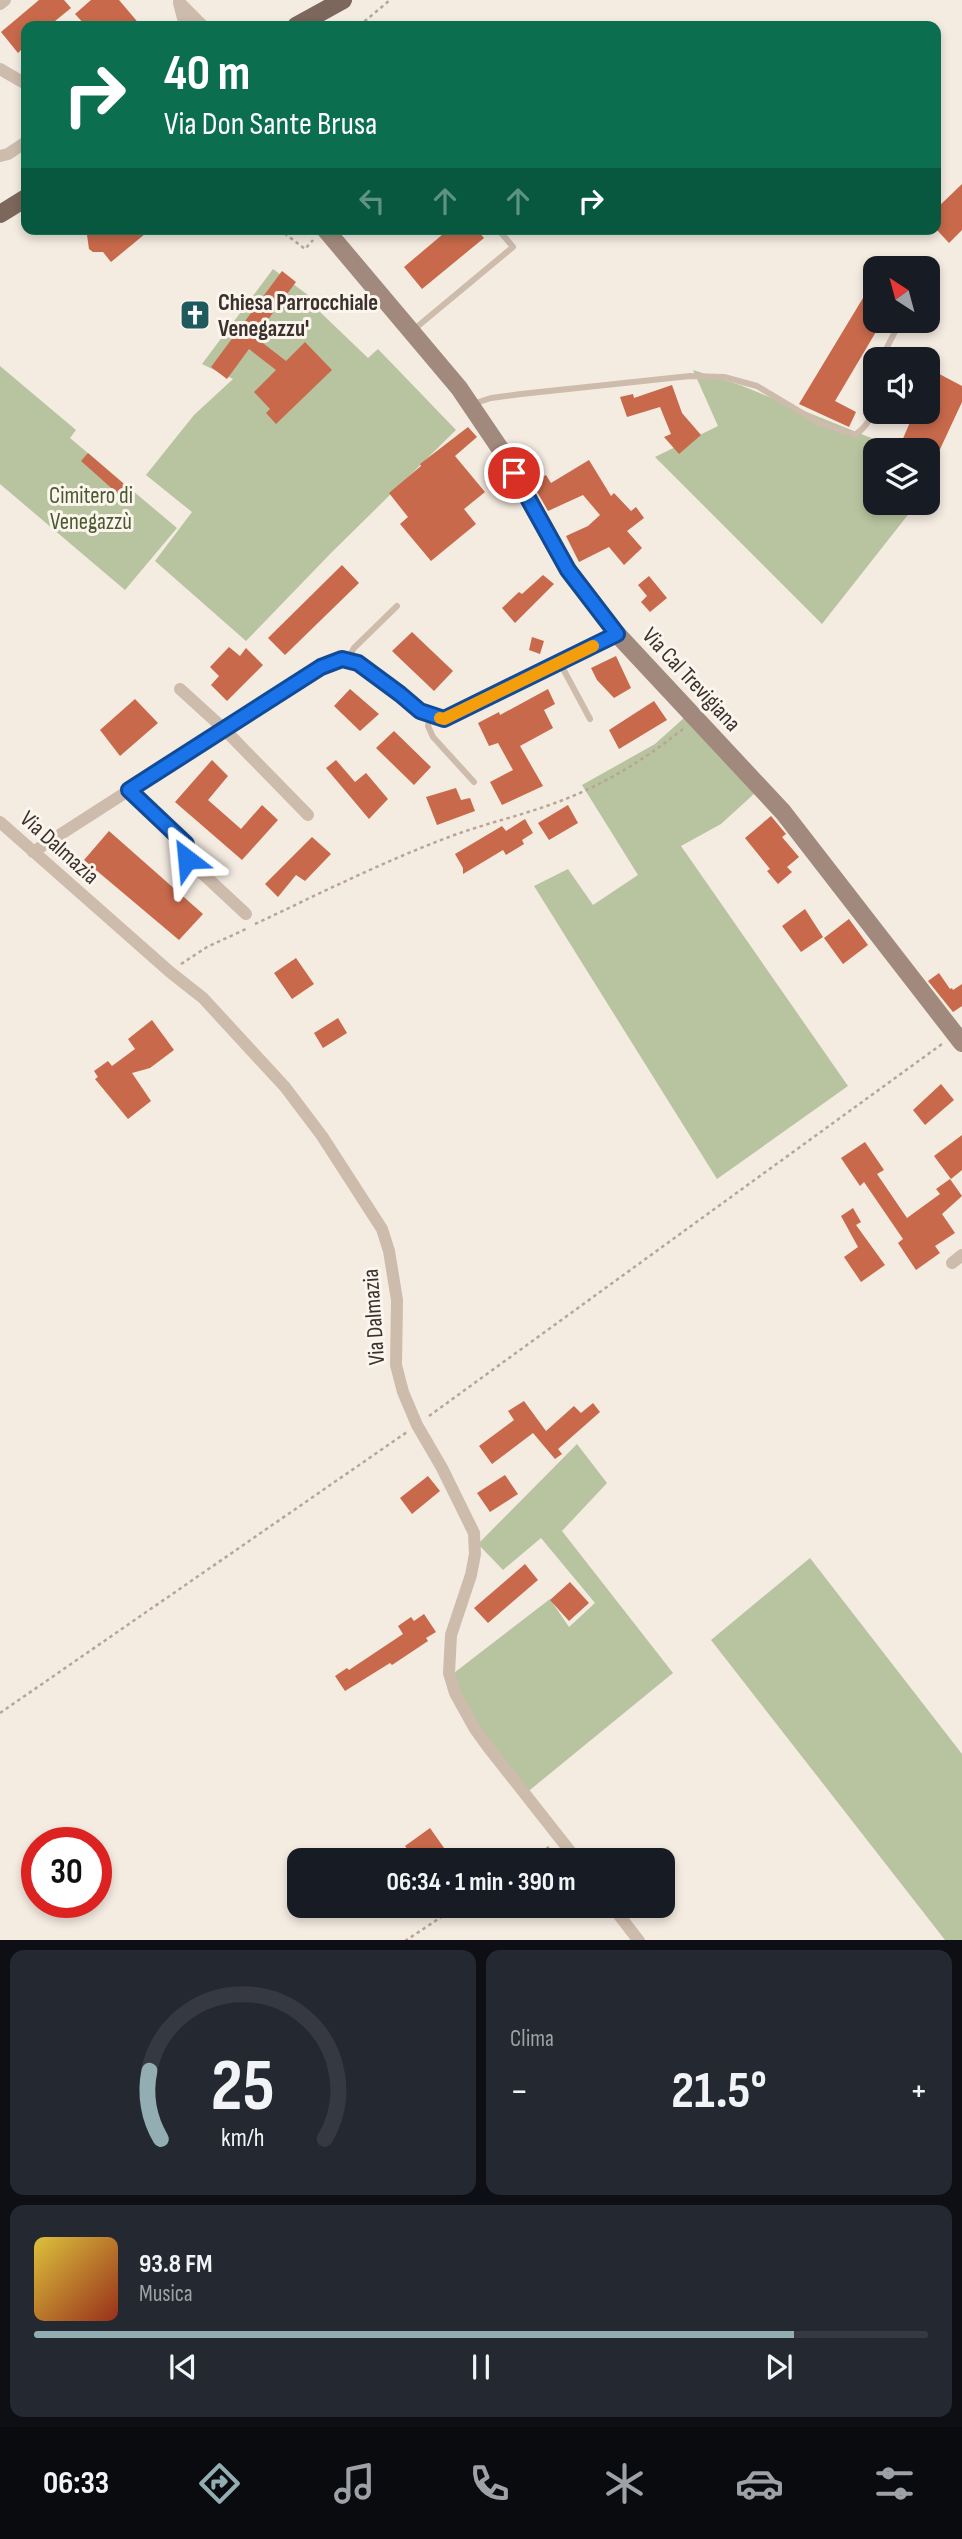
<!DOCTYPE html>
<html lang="it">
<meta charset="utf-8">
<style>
body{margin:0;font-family:"Sofia Sans Condensed",sans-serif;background:#242831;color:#f1f3f6;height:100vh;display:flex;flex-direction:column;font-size:26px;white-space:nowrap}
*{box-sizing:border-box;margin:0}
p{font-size:23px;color:#9ea1a6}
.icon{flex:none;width:38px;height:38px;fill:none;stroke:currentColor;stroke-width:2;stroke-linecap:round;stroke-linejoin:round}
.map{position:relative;height:1940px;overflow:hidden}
.drawer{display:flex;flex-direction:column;gap:10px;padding:10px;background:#0d0f14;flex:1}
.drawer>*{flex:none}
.hud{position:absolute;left:21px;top:21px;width:920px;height:214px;border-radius:14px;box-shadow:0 4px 10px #0003;background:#0b6e4f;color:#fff;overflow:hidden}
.needle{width:46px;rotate:324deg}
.fabs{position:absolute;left:863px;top:256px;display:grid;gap:14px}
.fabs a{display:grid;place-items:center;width:77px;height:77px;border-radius:14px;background:#171b24;box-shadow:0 4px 10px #0003;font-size:35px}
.speed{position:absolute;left:21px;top:1827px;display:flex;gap:14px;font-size:35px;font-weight:700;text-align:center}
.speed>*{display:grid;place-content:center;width:91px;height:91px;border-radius:50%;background:#171b24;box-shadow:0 4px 10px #0003;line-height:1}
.speed .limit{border:10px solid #d22;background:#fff;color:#111}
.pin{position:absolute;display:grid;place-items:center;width:60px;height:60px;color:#fff;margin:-30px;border:4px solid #fff;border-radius:50%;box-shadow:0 2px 7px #0007}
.me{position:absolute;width:77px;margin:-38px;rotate:331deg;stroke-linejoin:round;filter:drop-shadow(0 0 5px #0008)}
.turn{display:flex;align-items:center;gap:24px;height:147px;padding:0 28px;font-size:32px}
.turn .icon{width:91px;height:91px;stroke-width:2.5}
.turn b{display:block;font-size:49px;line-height:60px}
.lanes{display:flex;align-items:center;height:66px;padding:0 28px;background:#0003;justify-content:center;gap:35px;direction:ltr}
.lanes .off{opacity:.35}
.big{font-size:52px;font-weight:700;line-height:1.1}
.drawer .card{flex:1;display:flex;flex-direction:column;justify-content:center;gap:10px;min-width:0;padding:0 24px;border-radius:14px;background:#242831}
.drawer .dial{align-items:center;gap:0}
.dial svg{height:182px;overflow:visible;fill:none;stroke:#363941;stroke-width:7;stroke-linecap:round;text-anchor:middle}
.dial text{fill:#f1f3f6;stroke:none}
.song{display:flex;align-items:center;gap:21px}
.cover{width:84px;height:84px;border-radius:10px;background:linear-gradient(135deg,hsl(50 70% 55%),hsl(10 70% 35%))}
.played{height:7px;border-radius:4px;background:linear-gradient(90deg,#92aeb2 85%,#363941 85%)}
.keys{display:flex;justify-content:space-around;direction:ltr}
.heat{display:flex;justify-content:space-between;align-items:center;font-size:38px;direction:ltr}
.drawer .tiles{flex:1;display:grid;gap:10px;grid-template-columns:1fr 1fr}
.card:last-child{grid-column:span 2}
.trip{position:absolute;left:287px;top:1848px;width:388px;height:70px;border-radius:14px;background:#171b24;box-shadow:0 4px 10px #0003;font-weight:700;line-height:70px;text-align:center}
.dock{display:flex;height:112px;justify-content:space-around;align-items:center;background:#090b0e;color:#9ea1a6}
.dock .icon{width:49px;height:49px}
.dock .current{color:#92aeb2}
.dock b{font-size:32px;color:#f1f3f6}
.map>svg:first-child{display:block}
.green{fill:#b8c4a0}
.building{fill:#c8694b}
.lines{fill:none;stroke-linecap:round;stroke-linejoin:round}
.path{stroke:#b9a596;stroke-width:2.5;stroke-dasharray:3.5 3.5;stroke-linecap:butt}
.lane{stroke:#cdbbac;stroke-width:6}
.street{stroke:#cdbbac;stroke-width:12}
.secondary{stroke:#a18a7d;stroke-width:18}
.primary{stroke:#7d675c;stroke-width:18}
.route-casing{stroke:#114b97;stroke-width:18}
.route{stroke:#1a73e8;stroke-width:12}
.slow{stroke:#f59e0b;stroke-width:12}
.labels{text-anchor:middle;stroke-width:6;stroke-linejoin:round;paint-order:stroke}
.poi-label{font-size:23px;font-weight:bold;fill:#3b302b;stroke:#fbf5ee;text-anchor:start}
.park-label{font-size:23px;fill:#4a5a2e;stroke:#fbf5ee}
.street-label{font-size:23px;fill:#3b302b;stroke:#fbf5ee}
</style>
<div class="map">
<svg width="962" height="1941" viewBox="0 0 962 1941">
<rect width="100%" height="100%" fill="#f4ebe1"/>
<!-- green -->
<path class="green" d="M273,269l51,38 -4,5 48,46 10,-9 78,81 -125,123 -85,88 -91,-80 37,-49 -46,-37 48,-60 39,-36 -31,-15z
M0,366l76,64 -6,8 107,90 -52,62 -125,-106z
M693,370l47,15 161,65h-26v52h43l-96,122 -167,-167 63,-31z
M685,717l70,76 -34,31 -40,22 167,240 -131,93 -183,-293 34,-17 25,36 45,-30 -56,-90 73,-41z
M577,1444l30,39 -45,48 111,142 -148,121 -50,-61 -25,-57 100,-77 19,28 26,-24 -54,-65 -38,32 -25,-26z
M810,1558l152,196v186h-17l-234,-300z"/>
<!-- building -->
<path class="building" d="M39,0h25l7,8 -22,18h-23v19l-8,8 -17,-21z
M91,0h28l22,26h-55l-11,-12z
M962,184v46l-13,13 -13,-14v-20z
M83,229h68l-40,33 -8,-10h-10l-4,-3 -2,-14z
M449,229h27l8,9 -62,51 -18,-22z
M282,271l14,11 -41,55 31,24 19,-19 27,28 -56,54 -10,-11 4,-4 -16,-17 22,-22 -27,-21 -22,30 -16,-12z
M866,293l9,6v21h8l-48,81 21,11 -7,15 -50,-23z
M928,368l34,18v16l-34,73v-25h-30l13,-30 -17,-9h34z
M672,385l10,28 19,22 -22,19 -15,-17 7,-3 -11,-27 -33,10 -7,-20 13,-3 1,4z
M468,427l9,10 -22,19 30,36 -21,17 12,15 -45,37 -31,-37 8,-7 -19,-24 32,-27 -1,-2z
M88,453l37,32 -7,9 -37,-33z
M589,460l22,36 3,-3 17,18 5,-4 8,11 -17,13 15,17 -18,17 -15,-18 -30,15 -13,-26 22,-10 12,-11 -17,-20 -35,16 -16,-28 14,-8 5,8z
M342,565l17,18 -74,72 -17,-17z
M543,575l11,9 -39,39 -13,-15 17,-16 3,2z
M649,576l18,22 -17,14 -9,-10 6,-6 -9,-11z
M412,632l41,39 -19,20 -42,-40z
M532,637l12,4 -4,13 -11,-4z
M229,647l11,9 6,-8 17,17 -36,36 -16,-16 8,-9 -9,-9z
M616,656l15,32 -17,10 -17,-18 -6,-12z
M350,689l29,25 -19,17 -26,-25z
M548,689l7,15 -11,6 9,18 -33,18 23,40 -41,19 -12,-23 23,-12 -15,-27 -9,3 -11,-23 21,-11 1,3z
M135,699l23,24 -38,33 -20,-26z
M654,701l13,19 -48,29 -10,-19z
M394,731l37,36 -17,18 -38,-37z
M212,760l16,16 -20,24 33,29 21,-24 16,15 -36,40 -67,-58z
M336,760l19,22 11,-9 22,26 -19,20 -43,-51z
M456,788l5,12 9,-2 5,13 -38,14 -11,-28z
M568,805l10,18 -29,17 -11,-17z
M771,816l15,18 -4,3 17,20 -12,10 5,5 -14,12 -11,-13 3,-2 -25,-31z
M525,819l8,14 -11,7 2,4 -18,11 -3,-5 -40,24v-6l-8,-14 47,-28 4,5z
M109,831l94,83 -24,26 -95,-80z
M312,837l19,17 -26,27 -9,-6 -18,22 -13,-13z
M805,909l18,28 -22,15 -19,-26z
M849,919l19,26 -25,19 -19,-26z
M296,958l18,26 -22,15 -18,-26z
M939,973l11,16 2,-1 1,2 9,-6v22l-9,6 -25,-31z
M338,1018l9,15 -24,15 -9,-15z
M152,1020l22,30 -24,18 -18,5 19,28 -23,18 -33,-40 3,-2 -4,-6 14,-10 4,5 23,-17 -7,-10z
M941,1084l13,16 -29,25 -12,-15z
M962,1135v35l-11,9 -17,-23z
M865,1142l19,28 -7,4 30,44 33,-24 -4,-5 14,-10 12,17 -20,18 13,19 -20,13 5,7 -24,17 -18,-27 5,-4 -39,-57 -4,4 -19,-28z
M853,1208l8,14 -5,3 29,40 -24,17 -17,-25 14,-10 -17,-31z
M524,1401l22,30 28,-25 7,7 12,-10 7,9 -42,37 4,5 -7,5 -22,-26 -41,31 -13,-18 35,-26 -6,-9z
M505,1475l13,19 -28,18 -13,-19z
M428,1476l12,15 -28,23 -12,-16z
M525,1564l13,16 -50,43 -14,-15z
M570,1582l19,21 -20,18 -19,-21z
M424,1614l12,18 -10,6 2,3 -36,24 -2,-2 -45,28 -10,-15 12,-8 2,2 54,-36 -5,-8 13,-9 3,4z
M430,1828l19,27 -8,5h-26l-10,-14z"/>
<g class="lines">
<!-- path -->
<path class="path" d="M359,26l31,-26
M279,229l26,20 8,-9
M255,924c64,-30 127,-62 194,-87 34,-13 71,-21 106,-34 47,-17 89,-43 128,-74
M181,964l26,-17 39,-18
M429,1416l513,-372
M0,1713l407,-281
M529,1860l20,-13
M405,1941l53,-35"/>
<!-- lane -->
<path class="lane" d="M412,331l101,-84 -15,-18
M881,359l20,-39
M473,404l18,-6 30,-4 169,-18 34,1 33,9 62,37 36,12c32,-24 5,-35 20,-65
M347,660l7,-12 43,-42
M560,663l30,56
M430,716l-2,10 5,11 41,45"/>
<!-- street -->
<path class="street" d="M179,2l24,24
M179,3l6,23
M0,4l5,-4
M0,69l26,15
M0,156l8,-2 18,-12
M180,689l44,40 84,86
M129,790l57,54 1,15 59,55
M0,822l170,150 33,26 82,89 37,49 60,93 7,22 8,49 -1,65 7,27 14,33 25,43 32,65 1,21 -4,21 -20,60 -2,38 6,20 20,36 13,18 89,113
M33,852l288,-185 21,-8 16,4 42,31 20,17 24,8 173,-85
M952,1263l10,-8
M612,1906l27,35"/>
<!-- secondary -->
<path class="secondary" d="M325,229l134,159 44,65 65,117 49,64 166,178 179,231"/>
<!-- primary -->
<path class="primary" d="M296,26l47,-26
M0,214l26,-16"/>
</g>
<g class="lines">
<!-- route casing -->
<g class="route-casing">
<path id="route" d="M187,859l-1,-15 -57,-54 192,-123 21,-8 16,4 42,31 20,17 24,8 173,-85 -49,-64 -54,-97"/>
</g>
<!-- route -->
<use href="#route" class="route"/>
<!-- slow -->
<path class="slow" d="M440,718l4,1 149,-73"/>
</g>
<!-- icons -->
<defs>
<g id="church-square" transform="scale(1.575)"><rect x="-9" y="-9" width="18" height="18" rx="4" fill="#1f5a5e" stroke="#fbf5ee"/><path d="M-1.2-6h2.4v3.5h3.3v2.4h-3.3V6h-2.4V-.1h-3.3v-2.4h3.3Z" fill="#fff"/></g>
</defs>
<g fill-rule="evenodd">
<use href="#church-square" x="195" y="315"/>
</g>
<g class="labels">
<!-- poi labels -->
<g class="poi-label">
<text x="218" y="310">Chiesa Parrocchiale<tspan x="218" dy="26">Venegazzu'</tspan></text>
</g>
<!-- park labels -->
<g class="park-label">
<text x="91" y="503">Cimitero di<tspan x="91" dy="26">Venegazzù</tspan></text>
</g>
<!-- street labels -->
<g class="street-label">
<text transform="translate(692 679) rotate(47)" y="8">Via Cal Trevigiana</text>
<text transform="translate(60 847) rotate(42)" y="8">Via Dalmazia</text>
<text transform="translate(373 1317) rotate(-94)" y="8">Via Dalmazia</text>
</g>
</g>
</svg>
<div class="fabs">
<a><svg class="needle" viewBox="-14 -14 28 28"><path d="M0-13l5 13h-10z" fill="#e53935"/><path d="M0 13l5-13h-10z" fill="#9ea1a6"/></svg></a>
<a><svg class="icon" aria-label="sound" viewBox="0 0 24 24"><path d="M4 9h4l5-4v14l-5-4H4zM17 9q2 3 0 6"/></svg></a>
<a><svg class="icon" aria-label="layers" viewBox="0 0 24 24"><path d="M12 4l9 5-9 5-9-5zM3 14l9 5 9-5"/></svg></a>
</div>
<div class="speed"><div class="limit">30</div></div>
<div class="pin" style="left:514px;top:473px;background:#d93025"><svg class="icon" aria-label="arrive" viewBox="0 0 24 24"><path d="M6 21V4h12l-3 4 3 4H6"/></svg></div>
<svg class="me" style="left:187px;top:859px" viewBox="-20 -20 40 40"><path d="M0-17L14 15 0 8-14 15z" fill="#1a73e8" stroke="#fff" stroke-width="4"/></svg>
<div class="trip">06:34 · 1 min · 390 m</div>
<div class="hud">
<div class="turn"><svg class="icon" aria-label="right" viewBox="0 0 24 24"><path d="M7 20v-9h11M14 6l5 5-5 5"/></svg><div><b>40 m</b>Via Don Sante Brusa</div></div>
<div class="lanes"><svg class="icon off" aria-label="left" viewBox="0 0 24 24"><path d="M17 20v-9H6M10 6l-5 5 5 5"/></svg><svg class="icon off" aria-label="ahead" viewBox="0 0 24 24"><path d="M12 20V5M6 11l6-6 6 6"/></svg><svg class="icon off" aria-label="ahead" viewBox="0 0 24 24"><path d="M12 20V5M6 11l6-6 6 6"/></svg><svg class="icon" aria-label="right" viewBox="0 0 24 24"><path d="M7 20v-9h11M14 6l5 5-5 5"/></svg></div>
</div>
</div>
<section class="drawer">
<div class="tiles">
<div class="card dial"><svg viewBox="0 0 100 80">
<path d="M14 69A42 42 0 1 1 86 69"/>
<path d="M14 69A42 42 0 0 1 9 39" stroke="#92aeb2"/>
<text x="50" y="56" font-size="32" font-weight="700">25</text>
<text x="50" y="72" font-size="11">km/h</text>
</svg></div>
<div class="card"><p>Clima</p>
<div class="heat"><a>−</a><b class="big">21.5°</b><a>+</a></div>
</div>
<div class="card">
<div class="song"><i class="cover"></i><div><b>93.8 FM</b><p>Musica</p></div></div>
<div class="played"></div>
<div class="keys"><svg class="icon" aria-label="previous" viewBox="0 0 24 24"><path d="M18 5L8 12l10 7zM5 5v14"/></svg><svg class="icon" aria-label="pause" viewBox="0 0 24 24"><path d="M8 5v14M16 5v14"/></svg><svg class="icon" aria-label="next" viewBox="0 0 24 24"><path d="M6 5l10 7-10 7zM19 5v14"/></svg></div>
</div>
</div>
</section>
<nav class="dock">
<b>06:33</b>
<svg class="icon current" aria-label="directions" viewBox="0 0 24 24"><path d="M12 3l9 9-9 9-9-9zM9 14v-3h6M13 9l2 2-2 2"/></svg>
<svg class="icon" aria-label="music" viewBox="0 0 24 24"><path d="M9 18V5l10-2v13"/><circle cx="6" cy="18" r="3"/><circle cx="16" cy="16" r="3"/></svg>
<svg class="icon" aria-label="phone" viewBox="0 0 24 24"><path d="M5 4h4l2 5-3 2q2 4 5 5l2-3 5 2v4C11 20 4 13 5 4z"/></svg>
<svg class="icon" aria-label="climate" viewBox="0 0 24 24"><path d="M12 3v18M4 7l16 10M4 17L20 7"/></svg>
<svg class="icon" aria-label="car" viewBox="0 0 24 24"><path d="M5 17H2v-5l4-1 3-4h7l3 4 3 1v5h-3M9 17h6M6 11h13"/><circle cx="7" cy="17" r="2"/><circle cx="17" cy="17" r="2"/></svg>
<svg class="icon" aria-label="filters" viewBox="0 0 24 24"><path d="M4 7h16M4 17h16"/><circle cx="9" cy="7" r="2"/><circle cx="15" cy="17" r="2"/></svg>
</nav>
